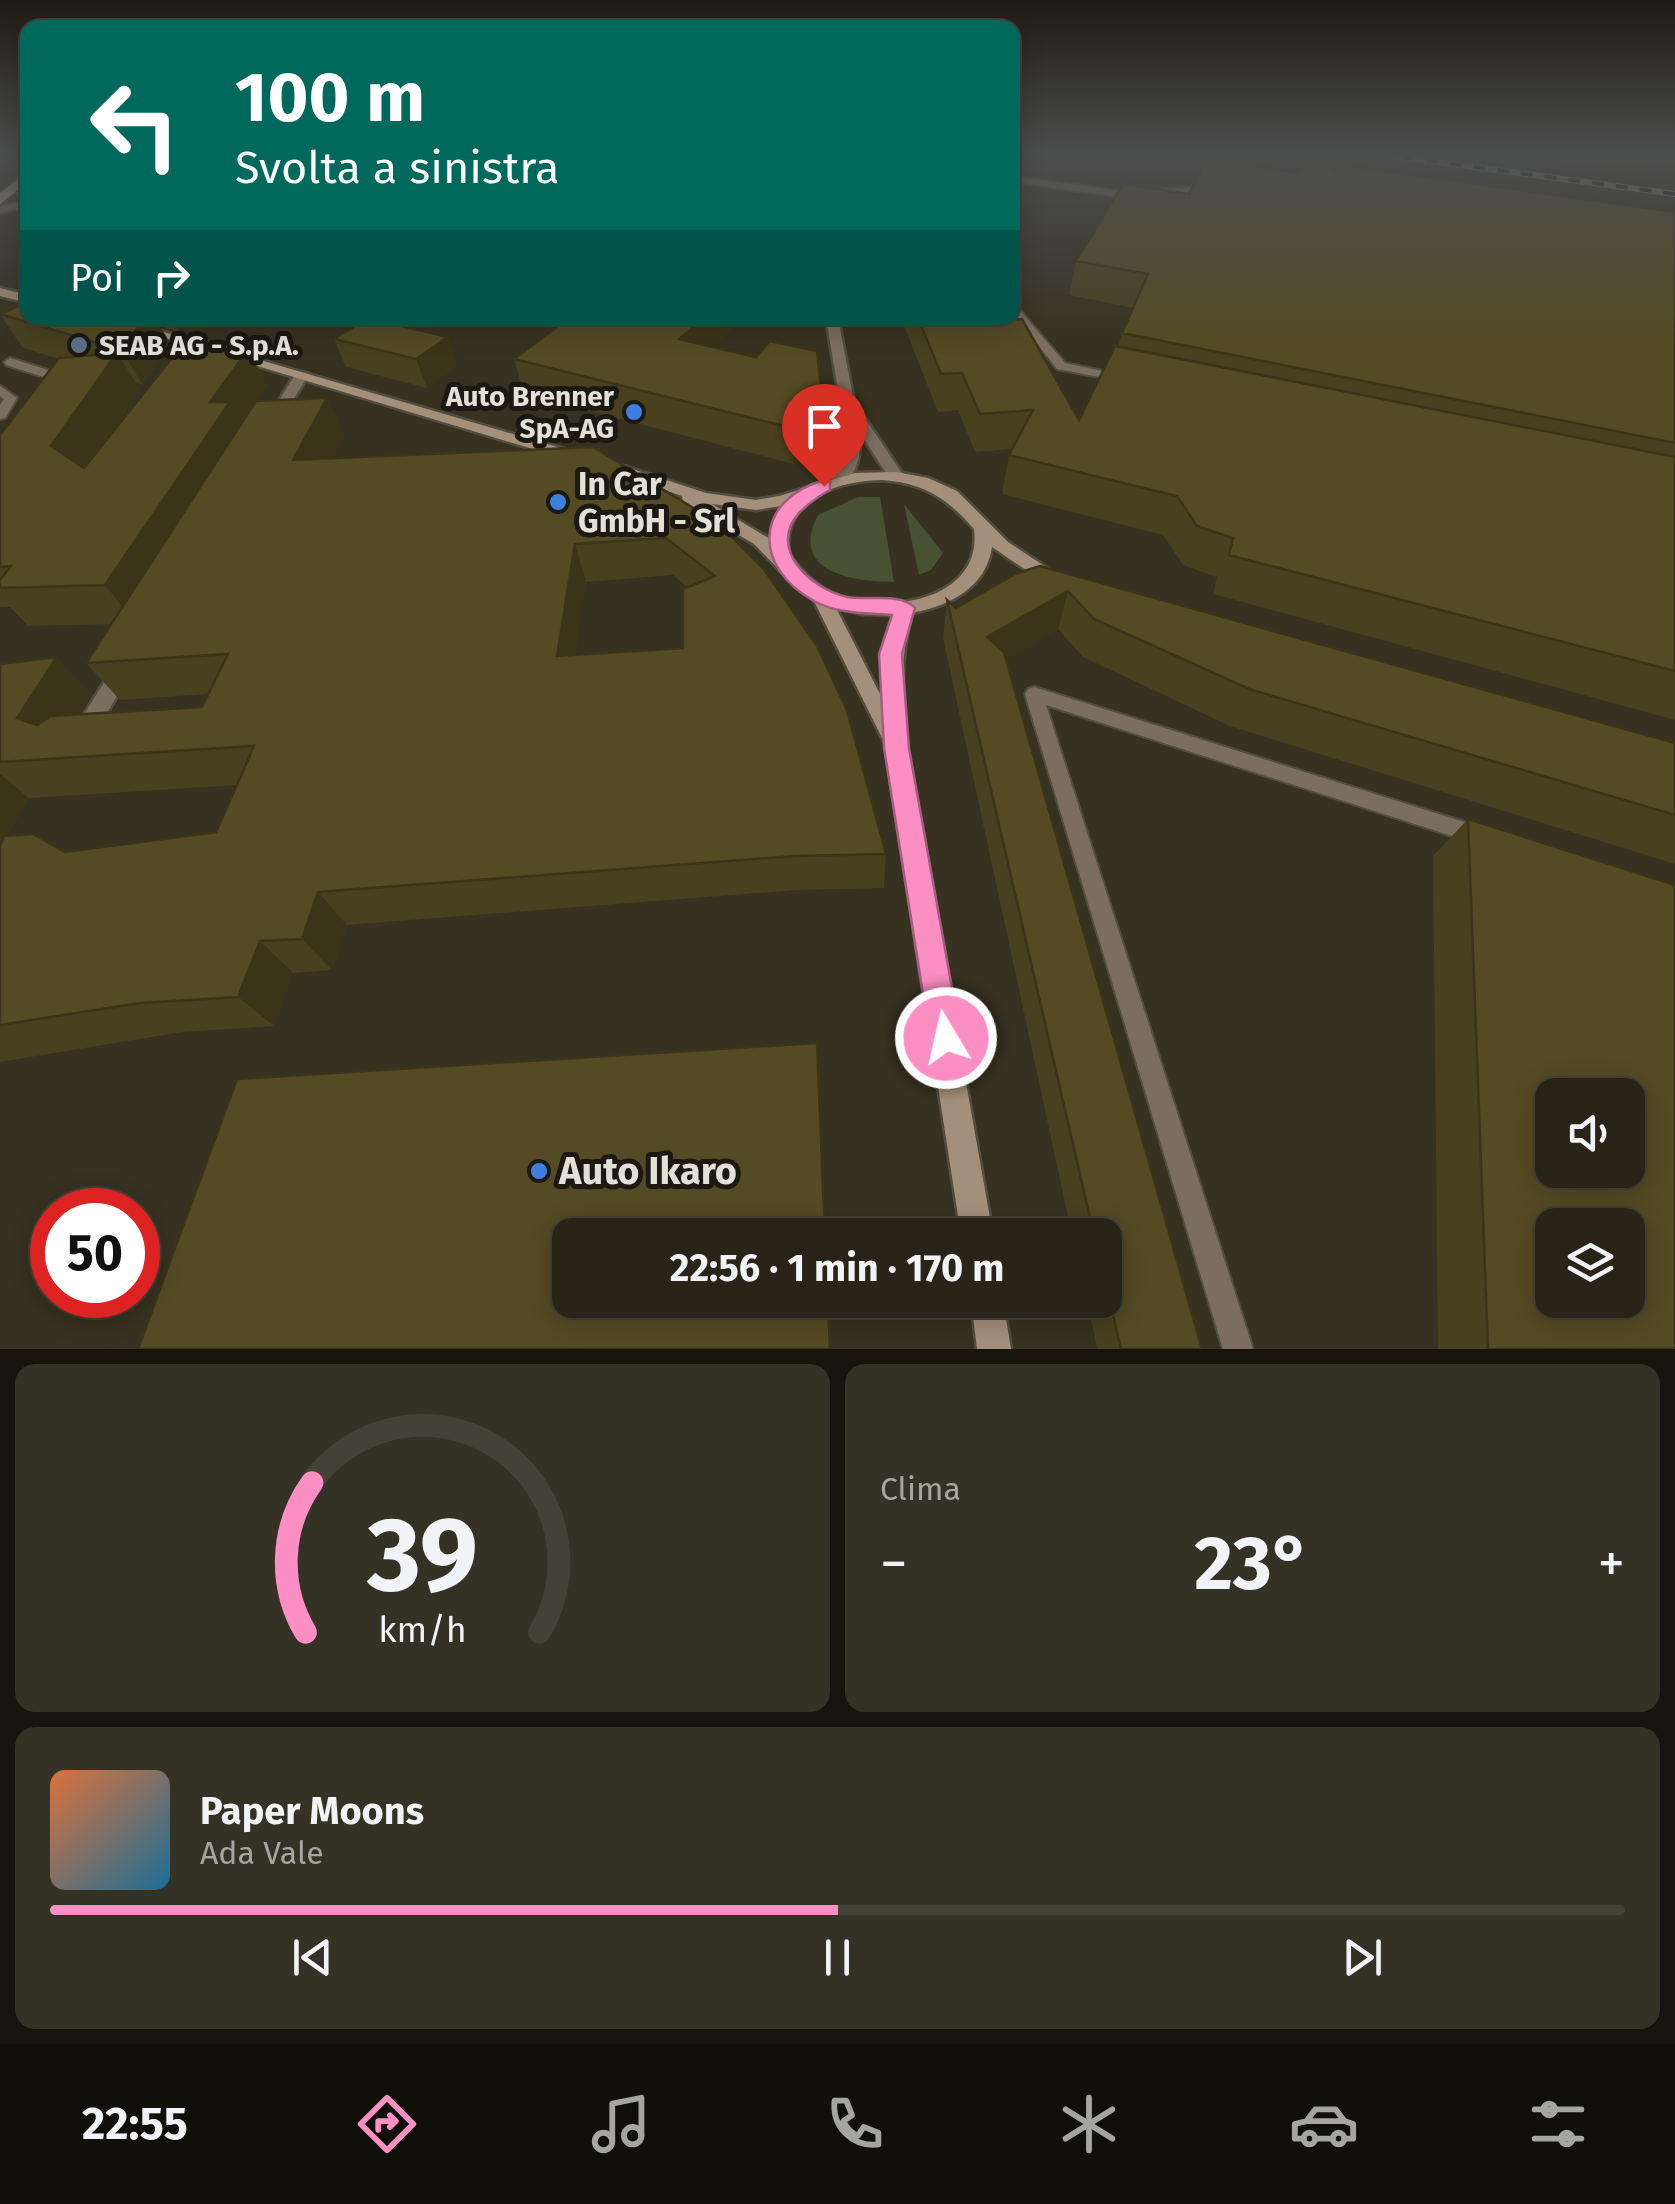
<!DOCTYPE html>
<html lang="it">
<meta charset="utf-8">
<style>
body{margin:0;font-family:"Fira Sans",sans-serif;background:#343125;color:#f1f3f6;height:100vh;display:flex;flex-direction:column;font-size:38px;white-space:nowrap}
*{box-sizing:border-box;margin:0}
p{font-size:32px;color:#a5a5a2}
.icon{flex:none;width:55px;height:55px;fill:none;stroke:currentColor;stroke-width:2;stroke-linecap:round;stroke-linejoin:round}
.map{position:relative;height:1349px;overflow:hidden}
.side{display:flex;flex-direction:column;gap:15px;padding:15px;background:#16140d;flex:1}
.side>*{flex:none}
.hud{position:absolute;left:20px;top:20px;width:1000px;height:305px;border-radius:20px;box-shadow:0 5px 25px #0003,0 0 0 2px #444237;background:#00695c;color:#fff;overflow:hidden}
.tools{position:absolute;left:1535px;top:1078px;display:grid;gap:20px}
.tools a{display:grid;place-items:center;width:110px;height:110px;border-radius:20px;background:#282518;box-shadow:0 5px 25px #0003,0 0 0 2px #444237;font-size:50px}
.speed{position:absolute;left:30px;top:1188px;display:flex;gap:20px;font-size:50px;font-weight:700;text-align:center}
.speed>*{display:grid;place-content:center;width:130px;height:130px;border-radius:50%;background:#282518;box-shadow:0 5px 25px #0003,0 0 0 2px #444237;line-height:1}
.speed .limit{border:15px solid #d22;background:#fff;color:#111}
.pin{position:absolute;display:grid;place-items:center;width:85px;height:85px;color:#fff;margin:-102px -42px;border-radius:50% 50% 50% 0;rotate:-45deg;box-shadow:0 0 10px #0007}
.pin .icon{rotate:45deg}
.me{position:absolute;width:110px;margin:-55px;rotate:351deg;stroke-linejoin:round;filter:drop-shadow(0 0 8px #0008)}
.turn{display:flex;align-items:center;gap:35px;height:210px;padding:0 50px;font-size:45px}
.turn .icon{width:130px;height:130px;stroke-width:2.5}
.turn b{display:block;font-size:70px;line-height:85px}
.then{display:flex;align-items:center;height:95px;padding:0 50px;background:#0003;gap:20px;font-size:38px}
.big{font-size:75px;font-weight:700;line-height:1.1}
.side .widget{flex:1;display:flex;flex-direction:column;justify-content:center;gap:15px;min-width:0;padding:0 35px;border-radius:20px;background:#343125}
.side .dial{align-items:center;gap:0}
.dial svg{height:260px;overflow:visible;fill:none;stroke:#444237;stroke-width:7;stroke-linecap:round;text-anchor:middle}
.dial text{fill:#f1f3f6;stroke:none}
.song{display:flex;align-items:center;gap:30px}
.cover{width:120px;height:120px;border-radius:15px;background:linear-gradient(135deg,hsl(20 70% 55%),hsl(200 70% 35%))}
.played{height:10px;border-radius:5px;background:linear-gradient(90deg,#fb8fc4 50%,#444237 50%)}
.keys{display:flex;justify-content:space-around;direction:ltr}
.heat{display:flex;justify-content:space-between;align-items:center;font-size:55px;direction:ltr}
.side .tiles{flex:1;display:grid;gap:15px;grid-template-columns:1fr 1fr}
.widget:last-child{grid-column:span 2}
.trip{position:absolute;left:552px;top:1218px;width:570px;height:100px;border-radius:20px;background:#282518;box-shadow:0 5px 25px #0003,0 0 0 2px #444237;font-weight:700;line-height:100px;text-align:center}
.tab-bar{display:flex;height:160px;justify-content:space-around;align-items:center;background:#100f0a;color:#a5a5a2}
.tab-bar .icon{width:70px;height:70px}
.tab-bar .active{color:#fb8fc4}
.tab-bar b{font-size:45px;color:#f1f3f6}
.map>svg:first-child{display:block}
.green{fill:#485233}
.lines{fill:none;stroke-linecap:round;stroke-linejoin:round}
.lane-casing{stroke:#524d3d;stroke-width:4}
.street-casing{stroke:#524d3d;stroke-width:5}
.secondary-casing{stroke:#524d3d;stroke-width:5}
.primary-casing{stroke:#524d3d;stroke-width:5}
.lane{fill:#7b6e60;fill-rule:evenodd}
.street{fill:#7b6e60;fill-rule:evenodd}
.secondary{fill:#a4907a;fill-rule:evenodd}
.primary{fill:#c4aa8d;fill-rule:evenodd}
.rail-casing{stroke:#908c7e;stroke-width:6}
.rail{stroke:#1b1912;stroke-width:4;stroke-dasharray:12;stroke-linecap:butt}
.wall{fill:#48401e;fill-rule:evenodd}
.shaded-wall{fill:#3b3418}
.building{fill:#544a23;stroke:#3b3418;stroke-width:2.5;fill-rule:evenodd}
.route{fill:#fb8fc4;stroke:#a35d7f;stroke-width:2.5}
.service-dot{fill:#5c6f8a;stroke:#1b1912;stroke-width:4}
.shop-dot{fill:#3f7fe0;stroke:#1b1912;stroke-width:4}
.labels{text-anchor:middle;stroke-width:10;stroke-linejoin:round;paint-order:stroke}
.far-poi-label{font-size:28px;font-weight:bold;fill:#e3e1d6;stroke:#1b1912;text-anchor:start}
.poi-label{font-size:32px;font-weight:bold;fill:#e3e1d6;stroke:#1b1912;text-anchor:start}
.near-poi-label{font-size:38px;font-weight:bold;fill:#e3e1d6;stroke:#1b1912;text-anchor:start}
</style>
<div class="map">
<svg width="1675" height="1349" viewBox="0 0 1675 1349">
<rect width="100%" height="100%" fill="#363120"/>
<!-- green -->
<path class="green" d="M858,497h22l14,85c-44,0 -105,-11 -76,-67z
M904,504l39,49 -12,17 -12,5z"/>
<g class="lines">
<!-- lane casing -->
<g class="lane-casing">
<path id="lane" d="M1012,176l116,16 88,-7 5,3 -5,3 -88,7 -116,-16z
M1012,301l53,62 61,13v6l-69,-13 -45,-57z
M10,358l60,19 2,3 -6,4 -60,-19 -2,-3z
M0,386l17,12 -12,20 -5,1v-14l4,-6 -4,-3z
M1034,687l446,140 7,3 3,6 -3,6 -7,3 -434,-140 207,644h-30l-198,-655 3,-5z"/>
</g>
<!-- street casing -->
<g class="street-casing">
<path id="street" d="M28,200v6l-28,7v-6z
M826,318h12l16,84 50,74 -2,3h-12l-30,-46c1,19 -1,42 -20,52l-8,-5 13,-24 2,-43 -7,-11z
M297,371l12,3 -30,49h-10l-2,-3z
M124,660l10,7 -44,75h-16l-3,-6 3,-6 43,-68z"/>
</g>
<!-- secondary casing -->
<g class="secondary-casing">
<path id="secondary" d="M0,288l28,7v8l-28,-7z
M98,318h18l462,135 2,3 -2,3h-12z
M614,463l92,30 50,7 23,-4 76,-23 41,-1 32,6 29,13 51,51 56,37 -3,4 -6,2 -16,-6 -47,-32c-6,41 -43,59 -80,66 -13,46 -10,89 -5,136l86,486h-32l-76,-491 -72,-145 -17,-12 -42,-43 -71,-42 -1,-6 -74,-25v-6zM882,480c42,3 65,18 92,49 9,71 -86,86 -137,66 -21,-8 -34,-23 -48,-40 -8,-56 47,-74 93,-75zM712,504l44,6 31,-5 -13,19 -4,15zM836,608l27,6 30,1 -8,24 -3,59z
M971,1300h32l8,49h-34z"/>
</g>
<!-- primary casing -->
<g class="primary-casing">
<path id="primary" d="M28,171v11l-28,22v-11z"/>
</g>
<!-- lane -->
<use href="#lane" class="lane"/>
<!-- street -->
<use href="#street" class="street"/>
<!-- secondary -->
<use href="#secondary" class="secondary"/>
<!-- primary -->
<use href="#primary" class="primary"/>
<!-- rail casing -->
<g class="rail-casing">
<path id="rail" d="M1378,154l297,40"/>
</g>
<!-- rail -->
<use href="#rail" class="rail"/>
</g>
<!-- wall -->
<path class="wall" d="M1497,154h178v15l-33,-5 -4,6z
M1303,159l30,11 3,-6 339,48v508l-462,-126 4,-17 -34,-12 -20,-30 -161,-41 7,-39 3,-6 -37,3 -17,-42 -20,2 -37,-94h82l2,4 94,98 39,-73 4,-14 11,-25 -64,-13 7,-34 113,-67 109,-21z
M0,314l28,4h159l-9,13 -18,-5 10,17 -27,42 -7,-2 4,6 -29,45 137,-84 19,35 -11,16 71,-3 17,36 -12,25 386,64 168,331 -2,34 -87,2 -450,35 -15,45 -39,3 -19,53 -92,6 -182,30v-398l92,30 -12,20 122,-7 6,-13 -88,6 -34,-37 26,-39 -84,2 -18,-19h-10v-172l59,-76 -36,-11zM673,575l14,12 -4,61 -108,7 11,-73zM237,785l-21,47 -151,20 -59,-16 23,-38z
M206,318h40l-13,6z
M398,318h42l-12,7z
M569,318h176l-32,29 111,69v36l-30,12 -270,-70 -10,-35z
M334,339l124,26 -31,23 -81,-21z
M1015,574l660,169v121l-445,-138 -147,-69 -25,-28 -52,31 196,689h-105l-10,-49h18v-65h-33l-129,-597 4,-38 9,8z
M1468,819l207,530h-237l-5,-493z"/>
<!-- shaded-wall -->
<path class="shaded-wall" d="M0,154h16l-16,13z
M145,318h10l15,25 -27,42 -22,-35z
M170,318h17l-9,13z
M229,318h17l-13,6z
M425,318h15l-12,7z
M704,318h41l-61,56 -5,-35z
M448,337l10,28 -31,23 -11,-29z
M248,350l19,35 -25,38 -106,200 -31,-38 105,-183z
M117,353l23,36 -61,95 -28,-38z
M327,398l17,36 -31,64 -20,-38z
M824,416v36l-30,12 -2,-36z
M575,544l11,38 -16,111 -13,-37z
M1068,591l-10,38 -77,46 6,-38z
M57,657l35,37 -36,60 -39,-36z
M0,774l29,24 -29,47z
M318,892l29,33 -15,45 -30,-31z
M260,941l33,32 -19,53 -36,-29z"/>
<!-- building -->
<path class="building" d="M1303,159l28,4 3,9 2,-8 339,48v231l-553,-110 26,-59 -72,-13 47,-77 66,10 14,-28 20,-4 76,11z
M28,302v16h117l-24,32 -121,-36z
M368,318l80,19 -32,22 -82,-20z
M569,318h135l-25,21 77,18 14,-16 47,10 7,65 -32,12 -278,-69z
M918,318h65l2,4 37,-3 57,101 36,-74 560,111v214l-446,-116 4,-17 -36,-12 -20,-30 -168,-41 24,-45 -53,4 -18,-41 -21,1z
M191,334l57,16 -38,52h20l-125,183 -105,3v-8l11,-14 -11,1v-132l59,-77 58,-5 -66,93 33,22z
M327,398l-34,62 300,-13 125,76 45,45 54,78 30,64 39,144 -91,2 -477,36 -16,47 -42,2 -22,56 -98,6 -140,22v-179l4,-10 29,-2 32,18 151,-20 38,-86 -254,16v-98l57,-7 -40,61 20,7 14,-9 151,-9 26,-53 -142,9 170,-262zM666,538l49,38 -32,13v59l-126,8 18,-112z
M1040,566l635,177v72l-426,-126 -155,-70 -26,-28 -81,46 17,15 198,697h-81l-16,-68v-46h-11l-147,-635 9,8 59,-34z
M1468,819l207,66v464h-187zM1552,1095h76v75h-76zM1552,1225h76v75h-76z
M817,1043l8,192h-255v65h258l2,49h-692l99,-270z"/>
<!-- sky -->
<linearGradient id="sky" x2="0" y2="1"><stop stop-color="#1e1b12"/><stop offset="0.45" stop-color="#4c4e4e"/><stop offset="1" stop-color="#4c4e4e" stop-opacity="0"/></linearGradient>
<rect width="1675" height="343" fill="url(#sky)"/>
<!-- route -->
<path class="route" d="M824,480l6,2v8c-13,7 -21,13 -31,23 -32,36 12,76 48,84 20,4 54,-5 68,11l-13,46 7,94 52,290 -4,10 -11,5 -11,-5 -5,-10 -46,-290 -5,-94 13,-39c-26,-2 -55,-1 -78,-14 -62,-34 -60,-101 10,-121z"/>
<!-- markers -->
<circle class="service-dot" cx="79" cy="345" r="10"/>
<g class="shop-dot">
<circle cx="634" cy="412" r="10"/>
<circle cx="558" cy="502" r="10"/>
<circle cx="539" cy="1171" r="10"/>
</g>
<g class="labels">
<!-- far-poi labels -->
<g class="far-poi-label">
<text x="99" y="355">SEAB AG - S.p.A.</text>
<text x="614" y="406" text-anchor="end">Auto Brenner<tspan x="614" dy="32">SpA-AG</tspan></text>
</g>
<!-- poi labels -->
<g class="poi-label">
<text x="578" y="495">In Car<tspan x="578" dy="37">GmbH - Srl</tspan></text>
</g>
<!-- near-poi labels -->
<g class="near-poi-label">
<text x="559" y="1184">Auto Ikaro</text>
</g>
</g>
</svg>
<div class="tools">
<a><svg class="icon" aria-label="sound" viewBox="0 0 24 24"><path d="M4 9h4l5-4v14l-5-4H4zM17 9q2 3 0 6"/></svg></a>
<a><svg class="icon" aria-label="layers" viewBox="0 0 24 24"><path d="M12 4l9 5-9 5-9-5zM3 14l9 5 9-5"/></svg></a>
</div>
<div class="speed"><div class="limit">50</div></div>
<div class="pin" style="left:824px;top:486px;background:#d93025"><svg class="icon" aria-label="arrive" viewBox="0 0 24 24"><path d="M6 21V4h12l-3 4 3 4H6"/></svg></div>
<svg class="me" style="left:946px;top:1038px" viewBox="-20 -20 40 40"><circle r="17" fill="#fb8fc4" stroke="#fff" stroke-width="3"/><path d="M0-11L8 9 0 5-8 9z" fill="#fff"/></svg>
<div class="trip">22:56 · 1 min · 170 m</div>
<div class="hud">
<div class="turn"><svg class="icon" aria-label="left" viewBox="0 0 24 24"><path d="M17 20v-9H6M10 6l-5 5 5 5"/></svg><div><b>100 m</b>Svolta a sinistra</div></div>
<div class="then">Poi<svg class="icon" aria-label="right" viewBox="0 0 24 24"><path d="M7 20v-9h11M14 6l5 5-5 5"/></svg></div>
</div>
</div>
<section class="side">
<div class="tiles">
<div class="widget dial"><svg viewBox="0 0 100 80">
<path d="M14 69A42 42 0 1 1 86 69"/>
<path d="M14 69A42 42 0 0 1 16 23" stroke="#fb8fc4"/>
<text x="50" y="56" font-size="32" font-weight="700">39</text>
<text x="50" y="72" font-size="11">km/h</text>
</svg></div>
<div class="widget"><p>Clima</p>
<div class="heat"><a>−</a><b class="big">23°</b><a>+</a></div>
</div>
<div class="widget">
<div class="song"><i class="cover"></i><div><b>Paper Moons</b><p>Ada Vale</p></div></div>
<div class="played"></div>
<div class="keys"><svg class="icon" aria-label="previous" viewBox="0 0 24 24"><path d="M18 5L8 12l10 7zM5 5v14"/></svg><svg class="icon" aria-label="pause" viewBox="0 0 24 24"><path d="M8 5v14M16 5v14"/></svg><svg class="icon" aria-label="next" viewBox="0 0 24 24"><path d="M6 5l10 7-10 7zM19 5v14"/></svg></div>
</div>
</div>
</section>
<nav class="tab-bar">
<b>22:55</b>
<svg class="icon active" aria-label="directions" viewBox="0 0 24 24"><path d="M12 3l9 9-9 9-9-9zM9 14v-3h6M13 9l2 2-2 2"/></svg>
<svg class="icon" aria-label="music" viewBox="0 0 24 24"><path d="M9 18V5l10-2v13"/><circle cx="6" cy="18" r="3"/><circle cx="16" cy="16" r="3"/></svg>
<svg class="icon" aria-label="phone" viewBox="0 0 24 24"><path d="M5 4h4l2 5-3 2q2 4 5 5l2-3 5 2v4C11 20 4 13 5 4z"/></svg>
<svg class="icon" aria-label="climate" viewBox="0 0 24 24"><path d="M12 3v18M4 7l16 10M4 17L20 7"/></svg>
<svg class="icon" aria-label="car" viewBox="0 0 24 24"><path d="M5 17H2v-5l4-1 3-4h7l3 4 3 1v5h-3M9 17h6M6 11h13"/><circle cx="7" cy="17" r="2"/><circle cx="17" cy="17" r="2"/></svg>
<svg class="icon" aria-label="filters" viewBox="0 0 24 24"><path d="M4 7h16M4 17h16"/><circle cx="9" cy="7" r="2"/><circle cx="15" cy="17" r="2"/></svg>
</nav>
